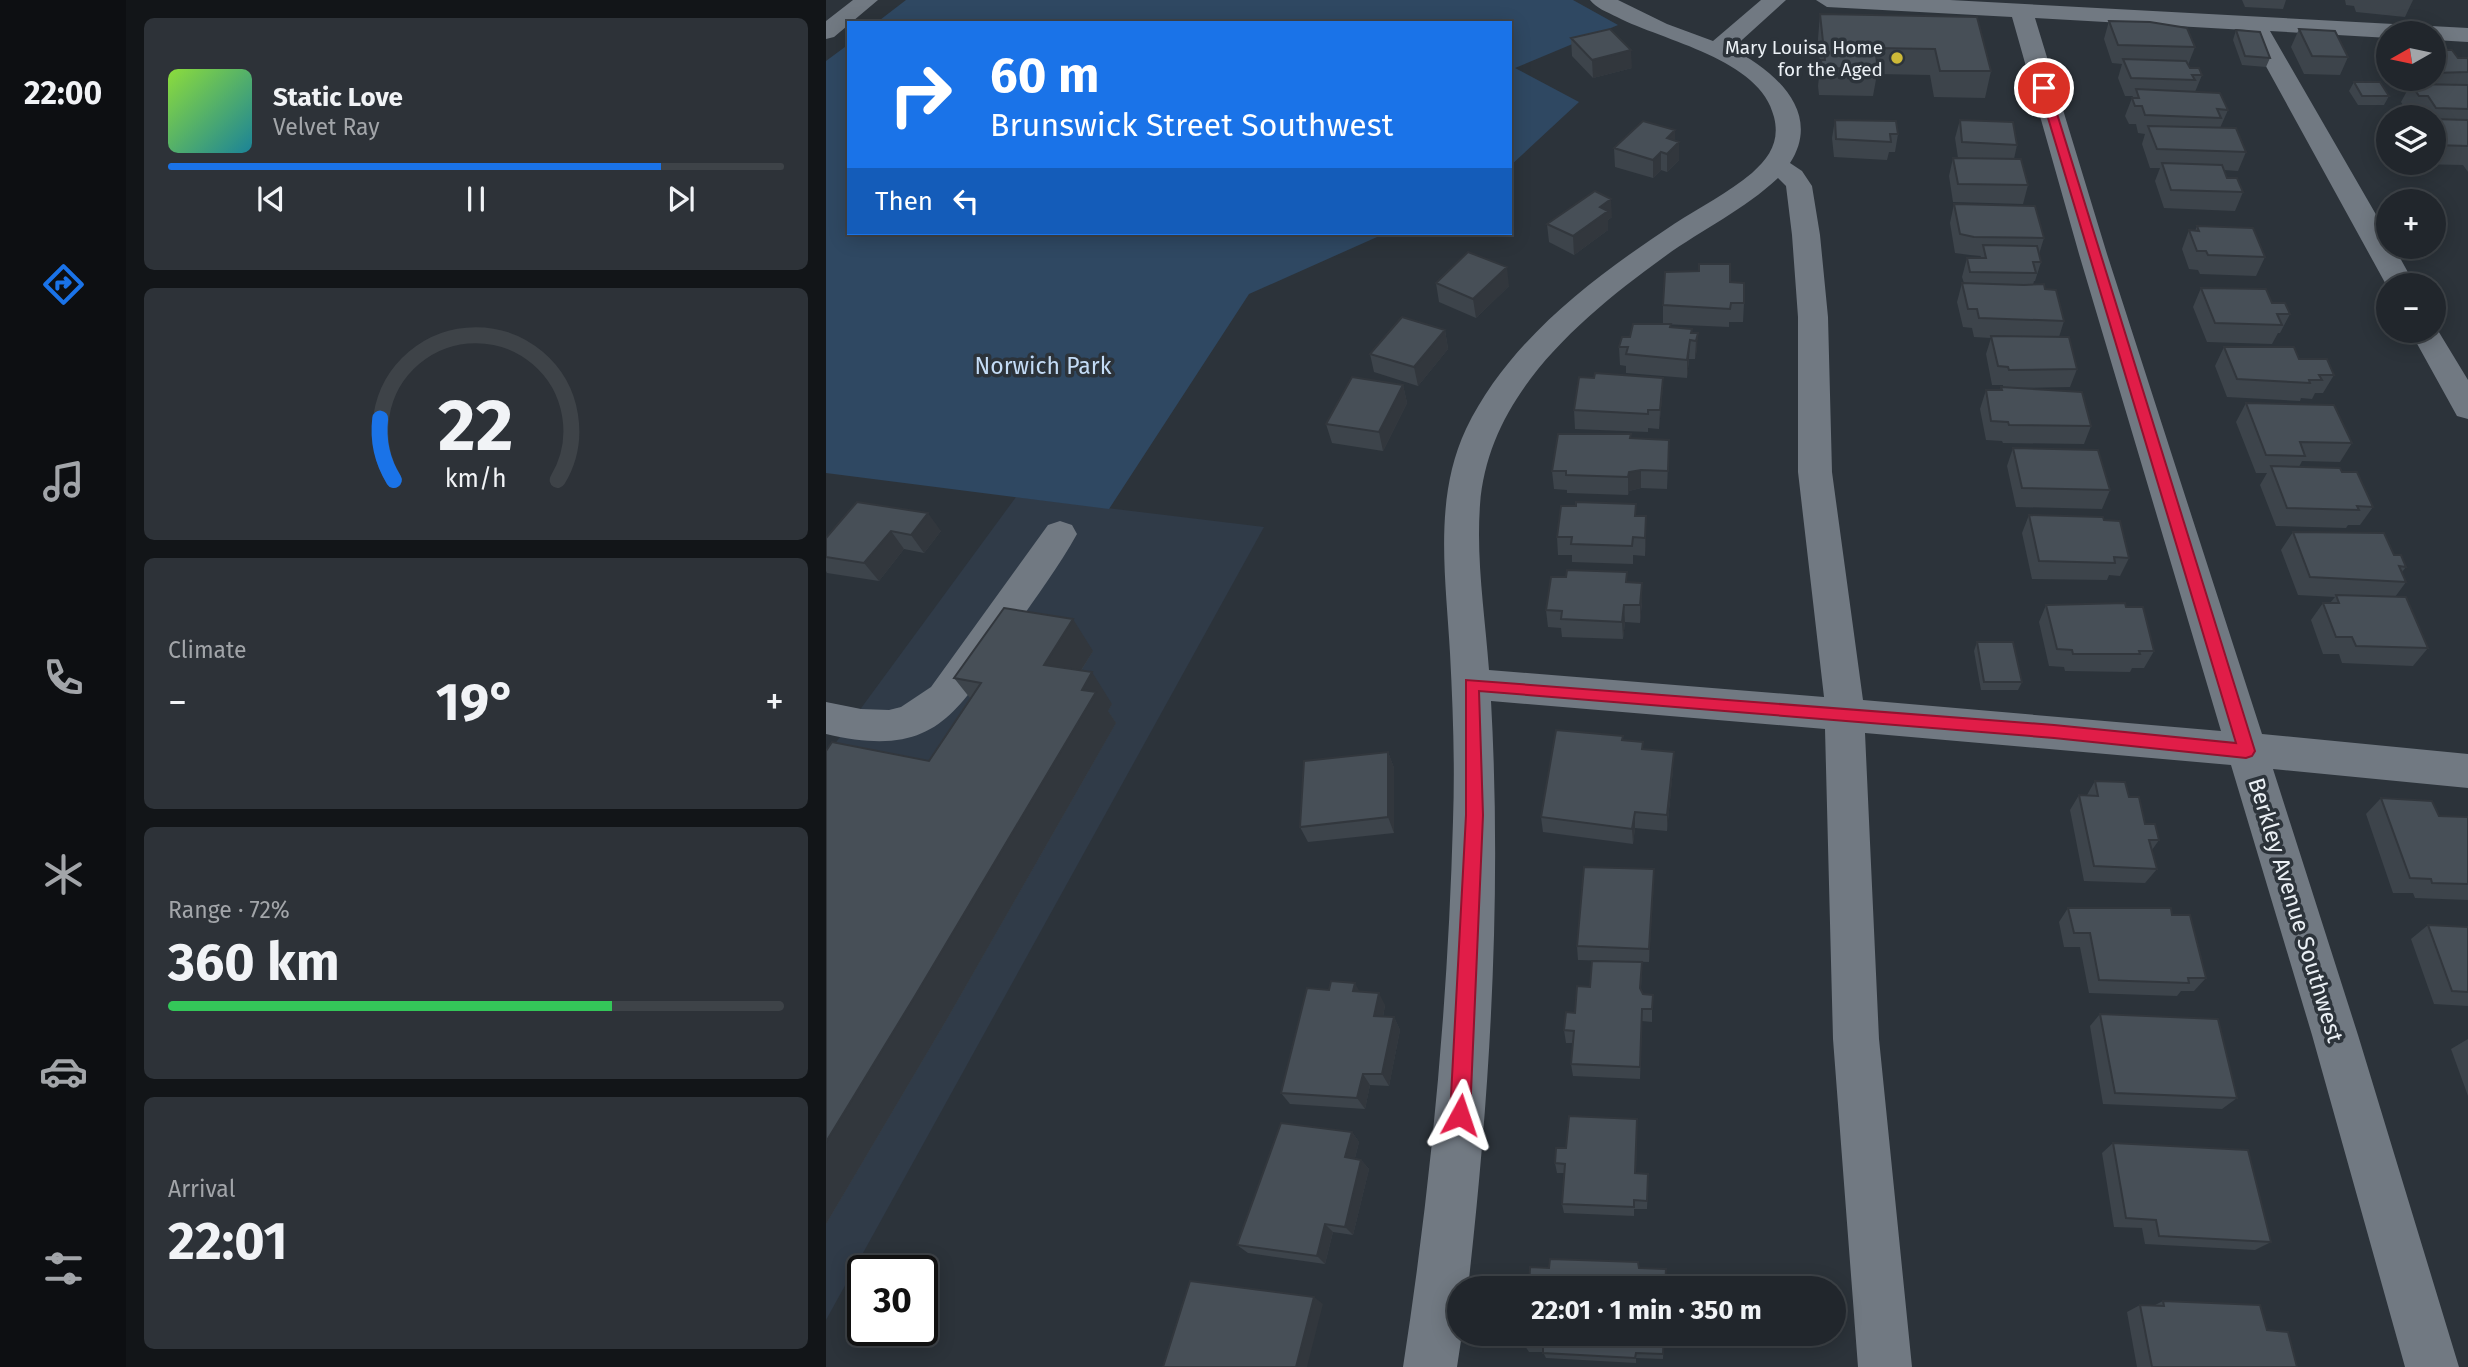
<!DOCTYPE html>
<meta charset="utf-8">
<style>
body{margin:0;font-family:"Fira Sans",sans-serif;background:#2d3238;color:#f1f3f6;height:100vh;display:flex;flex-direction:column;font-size:26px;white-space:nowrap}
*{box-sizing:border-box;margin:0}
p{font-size:23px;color:#a2a5a9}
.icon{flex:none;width:38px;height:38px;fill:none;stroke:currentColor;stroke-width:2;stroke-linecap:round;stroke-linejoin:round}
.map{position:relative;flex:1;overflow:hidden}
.details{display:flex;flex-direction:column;gap:18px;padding:18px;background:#121518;width:700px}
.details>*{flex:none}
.banner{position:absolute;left:21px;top:21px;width:665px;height:214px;border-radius:0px;box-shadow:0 4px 18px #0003,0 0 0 2px #3e4348;background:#1a73e8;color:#fff;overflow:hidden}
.needle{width:46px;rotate:261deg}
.tools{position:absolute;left:1550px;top:21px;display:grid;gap:14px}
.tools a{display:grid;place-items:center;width:70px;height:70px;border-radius:50%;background:#21262c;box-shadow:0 4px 18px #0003,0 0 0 2px #3e4348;font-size:35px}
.speed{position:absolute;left:21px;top:1255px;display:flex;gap:14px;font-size:35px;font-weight:700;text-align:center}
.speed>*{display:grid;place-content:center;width:91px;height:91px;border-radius:50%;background:#21262c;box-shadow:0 4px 18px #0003,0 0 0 2px #3e4348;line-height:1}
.speed .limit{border:4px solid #111;border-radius:10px;background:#fff;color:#111}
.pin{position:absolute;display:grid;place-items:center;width:60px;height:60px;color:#fff;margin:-30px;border:4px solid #fff;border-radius:50%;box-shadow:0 2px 7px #0007}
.me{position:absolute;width:77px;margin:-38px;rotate:5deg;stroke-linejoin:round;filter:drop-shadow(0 0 5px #0008)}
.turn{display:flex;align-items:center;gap:24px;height:147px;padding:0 28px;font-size:32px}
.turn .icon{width:91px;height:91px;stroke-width:2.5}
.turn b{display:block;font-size:49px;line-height:60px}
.then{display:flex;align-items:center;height:66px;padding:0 28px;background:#0003;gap:14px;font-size:26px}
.big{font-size:52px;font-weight:700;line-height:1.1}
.details .widget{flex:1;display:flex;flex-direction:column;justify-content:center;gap:10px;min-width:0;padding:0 24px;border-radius:10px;background:#2d3238}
.details .dial{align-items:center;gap:0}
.dial svg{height:182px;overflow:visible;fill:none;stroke:#3e4348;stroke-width:7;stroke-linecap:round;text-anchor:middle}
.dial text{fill:#f1f3f6;stroke:none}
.song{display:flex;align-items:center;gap:21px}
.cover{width:84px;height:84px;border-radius:10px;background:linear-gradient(135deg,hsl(90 70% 55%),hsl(190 70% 35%))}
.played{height:7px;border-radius:4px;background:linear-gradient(90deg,#1a73e8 80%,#3e4348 80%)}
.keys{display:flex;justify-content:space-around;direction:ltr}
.heat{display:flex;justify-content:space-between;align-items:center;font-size:38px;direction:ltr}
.charge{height:10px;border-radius:5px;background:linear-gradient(90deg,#34c759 72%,#3e4348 0)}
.trip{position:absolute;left:621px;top:1276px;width:399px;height:70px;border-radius:35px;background:#21262c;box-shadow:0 4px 18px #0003,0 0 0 2px #3e4348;font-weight:700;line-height:70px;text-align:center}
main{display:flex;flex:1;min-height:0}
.dock{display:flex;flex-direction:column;width:126px;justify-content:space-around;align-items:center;background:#0d0f12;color:#a2a5a9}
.dock .icon{width:49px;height:49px}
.dock .current{color:#1a73e8}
.dock b{font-size:32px;color:#f1f3f6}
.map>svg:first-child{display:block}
.built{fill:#303b48}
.green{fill:#2f4862}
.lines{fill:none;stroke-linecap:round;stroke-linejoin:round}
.minor{fill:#717982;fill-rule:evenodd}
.wall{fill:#3d444b}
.shaded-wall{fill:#32373d}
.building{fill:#474f57;stroke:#32373d;stroke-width:2}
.route{fill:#e11d48;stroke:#92132f;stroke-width:2}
.poi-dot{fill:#cdb938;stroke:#2c333a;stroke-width:2.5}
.labels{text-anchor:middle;stroke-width:7;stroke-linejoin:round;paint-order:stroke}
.far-poi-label{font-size:19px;fill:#ebf0f5;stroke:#2c333a;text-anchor:end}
.park-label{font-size:23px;fill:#c4dcf6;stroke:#2c333a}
.street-label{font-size:23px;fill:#ebf0f5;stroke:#2c333a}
</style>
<main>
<nav class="dock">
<b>22:00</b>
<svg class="icon current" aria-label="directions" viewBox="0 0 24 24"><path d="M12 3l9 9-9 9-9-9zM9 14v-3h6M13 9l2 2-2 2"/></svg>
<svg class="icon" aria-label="music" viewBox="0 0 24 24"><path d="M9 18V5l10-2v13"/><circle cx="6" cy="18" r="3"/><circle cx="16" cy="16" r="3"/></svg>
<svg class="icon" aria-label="phone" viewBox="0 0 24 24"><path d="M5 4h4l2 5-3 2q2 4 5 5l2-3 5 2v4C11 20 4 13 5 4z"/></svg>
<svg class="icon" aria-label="climate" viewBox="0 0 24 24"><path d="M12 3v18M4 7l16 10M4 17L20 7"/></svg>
<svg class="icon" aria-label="car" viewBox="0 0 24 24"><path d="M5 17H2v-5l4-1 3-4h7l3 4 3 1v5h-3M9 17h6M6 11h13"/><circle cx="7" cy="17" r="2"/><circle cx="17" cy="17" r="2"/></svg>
<svg class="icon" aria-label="filters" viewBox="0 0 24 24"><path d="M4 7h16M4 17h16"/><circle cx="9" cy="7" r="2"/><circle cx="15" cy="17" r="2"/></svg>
</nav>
<section class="details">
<div class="widget">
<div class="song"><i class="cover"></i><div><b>Static Love</b><p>Velvet Ray</p></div></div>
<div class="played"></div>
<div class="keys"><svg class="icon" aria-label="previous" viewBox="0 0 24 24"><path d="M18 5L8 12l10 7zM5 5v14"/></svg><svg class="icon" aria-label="pause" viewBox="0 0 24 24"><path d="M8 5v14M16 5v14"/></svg><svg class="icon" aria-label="next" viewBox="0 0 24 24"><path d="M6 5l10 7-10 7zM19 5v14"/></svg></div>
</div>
<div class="widget dial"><svg viewBox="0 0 100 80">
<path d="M14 69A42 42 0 1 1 86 69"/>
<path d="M14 69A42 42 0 0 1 8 42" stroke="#1a73e8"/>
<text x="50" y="56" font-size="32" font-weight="700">22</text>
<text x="50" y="72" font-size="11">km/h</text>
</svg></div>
<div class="widget"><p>Climate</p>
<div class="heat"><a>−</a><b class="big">19°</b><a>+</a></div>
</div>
<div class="widget"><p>Range · 72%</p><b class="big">360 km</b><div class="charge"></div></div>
<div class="widget"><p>Arrival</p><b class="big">22:01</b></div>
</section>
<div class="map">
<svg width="1642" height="1367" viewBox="0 0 1642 1367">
<rect width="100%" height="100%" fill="#2c333a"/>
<!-- built -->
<path class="built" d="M190,497l248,30 -438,793v-564z"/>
<!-- green -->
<path class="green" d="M80,0h667l45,25 -103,43 64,34 -69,64v-143h-634z
M23,44v189h537l-137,61 -140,215 -283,-36v-412z"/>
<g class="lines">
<!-- minor -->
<path class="minor" d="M27,0h25l-44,37 -8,2v-18z
M764,0h28l49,24 46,17 48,-41h25l-54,49c42,21 91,63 58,114l12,8 10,15 8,49 8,82 4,155 31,228 358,31 -142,-477 -67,-237 -185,-10 -11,-7h134l518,28v14l-34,-2v-7h-45v5l-119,-7 119,206v10h5l21,38h-26v5l-143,-260 -211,-12 72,236 155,480 206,20v34l-195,-19 85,266 101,332h-54l-93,-332 -81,-270 -366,-32 14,306 33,328h-54l-25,-328 -8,-310 -334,-28c11,196 -1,393 -23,587h-8l2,46 -5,33h-54c28,-181 45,-363 50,-546 2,-56 0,-112 -3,-168 -4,-74 -17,-154 16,-224 43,-89 128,-152 208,-205 26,-17 54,-31 78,-51 18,-16 28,-32 22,-56 -13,-58 -111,-76 -157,-100 -10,-5 -21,-9 -27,-17zM952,178l8,8 6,49 6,82v155l26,225 -335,-27c-4,-55 -13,-110 -9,-165 8,-110 100,-187 184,-248 37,-27 80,-47 114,-79z
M1608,324l34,56v39l-11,-3 -47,-85h24z
M234,521l12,4 5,9c-19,34 -43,66 -65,98 -56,81 -75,128 -186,102v-32l35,7 28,1 12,-3 30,-20 117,-162z"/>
</g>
<!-- wall -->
<path class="wall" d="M1416,0h44l-3,9 -38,-2z
M1519,0h68l-8,17 -49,-5 -2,-6 -8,-1z
M994,14h45l126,57 -6,27 -51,-1 -4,-22 -53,-1 -4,22 -54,-1 -1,-9 2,-18 -2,-29z
M1283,21l86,26 -7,18 2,3 12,7 -7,17 33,18 -8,18 26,24 -8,19 -14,-1 3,8 16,14 -8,19 -71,-3 -9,-27 5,-13h-10l-8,-24 3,-10 -7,-1 -2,-9h-7l-4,-8 7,-18 1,-2h-8l-7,-18 4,-14 -10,-1 -8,-24z
M1473,29l49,28 -8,18 -36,-1 -13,-27z
M1410,30l34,28 -4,9 -24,-2 -9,-25z
M745,38l61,30 -39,10 -21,-22z
M1608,50l24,8h10v114l-5,-7 -47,-1 -1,-1h19v-46h-14l-2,-3h-9l-8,-12 6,-11 -5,-7h-11l-8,-12 6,-11v18h45z
M1528,82l35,14 -5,9h-26l-9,-14z
M1009,120l63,14 -3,18h-6l-2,8 -53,-3 -2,-19z
M1134,120l57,25 -3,14 14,26 -5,19 -70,-2 -4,-26 4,-18h5l-3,-20z
M849,141l4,19 -12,12 -6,-2 -8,8 -38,-11 -1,-19z
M1128,204l90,34 -5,16 2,8 -6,19h-1l-1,4 12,4 19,32 -5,16 18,32 -7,18 -56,1 77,38 -7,18 -81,-1 -1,-2 -16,-1 -6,-31 6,-19h14l1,-3h2v-2h-11l-6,-31 5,-16 -17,-1 -2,-9 -9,-1 -6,-25 5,-19h2l-2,-6 5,-19h13l1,-2 -11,-1 -15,-2 -5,-30z
M786,217l-4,3v10l-34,25 -25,-13 -2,-18z
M1371,226l68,31 -9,19 -56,-2 -2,-4 -9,-1 -7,-20 7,-19 6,1z
M904,282l14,21 -1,19h-14v5l-66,-3v-19z
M610,283l73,3 -33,32 -37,-16z
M1375,288l71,15 18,11 -10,19h-2l-6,11 -65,-2 -14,-35z
M845,327l27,6 -3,26h-6l-2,19 -61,-5v-7l-6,-1 -1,-18 11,-10z
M619,330l3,19 -30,37 -44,-14 -4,-18z
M1398,347l75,12 35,16 -11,18h-8l-3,6 -11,-1 -1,3 -73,-4 -12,-31z
M768,378h69l-1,19 -3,32 -11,-1v4l-73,-3 -1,-19z
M577,385l4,18 -24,48 -51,-8 -6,-19z
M1420,403l106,40 -12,19 -38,-1 -3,6 43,5 31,35 -13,18h-12l-2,3 -70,-2 -16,-41 7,-12h-11l-20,-51z
M805,438l38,2 -2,49 -26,-1 -12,3 -1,4 -61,-2v-3l-13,-1 -2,-18z
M1187,448l97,42 -8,19 -86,-2 -9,-41z
M31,502l84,29 -17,22 -20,-4 -25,32 -52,-8 -1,-2v-33z
M1203,515l75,5 25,38 -9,18 -11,-1 -2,5 -75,-1 -10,-46z
M810,516h10v18l-1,22 -12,-1v9l-61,-2v-7h-14l-1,-18z
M1467,532l101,23 12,12 -4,5 4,10 -11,15 33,51 -15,18 -71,-3 -3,-9h-16l-12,-34 12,-17h7l5,-6 -37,-2 -17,-45z
M801,582l15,1v18l-2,22 -15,-1 -2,17 -61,-2 -1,-9 -13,-1 -2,-17z
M1220,605l80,2 28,44 -10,17h-12l-2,4 -65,-1 -1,-4 -15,-1 -10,-44z
M1151,642l45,40 -4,8h-37l-7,-39z
M267,651l-12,20 31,33 -4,7 8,12 -169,296 -121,205v-473l103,10 41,-63 -16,-20z
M797,736v4l20,9 30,20 -6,62 -32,-3 -2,16 -90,-12 -2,-15z
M562,752l6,16v65l-86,9 -8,-15z
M1269,781l34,16 16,27 14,16 -7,10 5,19 -12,14 -61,-2 -14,-71 9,-15h8z
M1555,798l58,18 29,1v83l-53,-2 -2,-5h-20l-27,-79z
M828,869l-5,93 -71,-2 -1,-14z
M1242,908l104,7 34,63 -12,13h-13l-4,5 -88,-3 -9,-46h-16l-5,-25z
M1602,925l40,2v79l-34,-2 -23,-65z
M816,962l-1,28 11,18v14l-10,-1 -2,58 -67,-3 -2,-12 2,-21h-7l-2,-13 26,-43z
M533,991l26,14 -2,12h11l6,13 -11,56 -19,-1 -5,24 -75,-5 -9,-11z
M1274,1014l137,84 -15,11 -119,-5 -13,-78z
M1642,1039v57l-17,-47z
M811,1119l-1,54 12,10 -1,26h-13v7l-70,-3 -2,-9 2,-31h-7l-2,-10 11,-15z
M526,1132l7,10 -4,16 6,2 8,9 -16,66 -20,-3 -8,32 -77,-11 -11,-8z
M1287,1143l158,99 -16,8 -110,-6 -3,-16 -28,-1 -12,-74z
M1337,1301l104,29 30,37h-160l-10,-55 13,-7 13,1z
M838,1334l-1,25 -27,-1v5l-90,-5 -3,-6h-14l-4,-6z"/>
<!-- shaded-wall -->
<path class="shaded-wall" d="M805,50l1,18 -39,10 -1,-18z
M849,130v16l4,-4v18l-12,12v-34z
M835,152v18l-8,8v-18z
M785,199l1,18 -4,3v10l-34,25 -1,-19 27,-29z
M681,267l2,19 -33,32 -3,-19z
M619,330l3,19 -30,37 -4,-19z
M872,333l-1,19 -2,7 1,-18z
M864,340l-1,19 -2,19v-18z
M837,378l-1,19 -3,32 1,-19z
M577,385l4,18 -24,48 -4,-19z
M815,470v18l-12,3 -1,4v-18l1,-5z
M102,513l13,18 -17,22 -13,-18z
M820,516v18l-1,22v-18z
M65,531l13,18 -25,32 -15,-18z
M816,583v18l-2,22v-18z
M798,605l1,17 -2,17 -1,-17z
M247,619l20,32 -28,45 -21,-31z
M266,672l20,32 -4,7 8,12 -169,296 -121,205v-82z
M562,752l6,16v65l-6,-16z
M848,752l-1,17 -6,62v-16z
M809,812v16l-2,16 -1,-15z
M828,869v14l-5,79v-13z
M529,983l7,13 -9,-5z
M553,993l6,12 -4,23 -7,-12z
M568,1017l6,13 -11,56 -7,-12z
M537,1074l7,11 -5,24 -8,-11z
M526,1132l7,10 -6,24 -8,-9z
M535,1160l8,9 -16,66 -8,-8z
M499,1224l8,8 -8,32 -8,-8z
M488,1297l9,7 -16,63h-11z"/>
<!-- building -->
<path class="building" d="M994,14l157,3 14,54h-51l-5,-22 -60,-1 3,21 -56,-1 -1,-8h4z
M1283,21l41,1 37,6 8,19 -77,-2z
M784,29l21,21 -39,10 -21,-22z
M1473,29l36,2 13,26 -36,-1z
M1410,30l24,2 10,26 -25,-2z
M1608,50h18l6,8h10v14l-34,1z
M1297,59l63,2 4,7h9l3,7h-10l3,5 -64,-2z
M1528,82h26l9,14h-27z
M1585,84l57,1v24l-32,-1 -8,-12h-9z
M1310,89l84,4 8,17 -11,-1 4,9 -76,-3 -3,-9h-7l-3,-8h7z
M1608,119l34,1v26l-34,-1z
M1009,120l61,1 2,13h-8l1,8 -55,-3z
M1134,120l53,2 4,23 -55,-3z
M817,121l32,9 -8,8 12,4 -12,12 -6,-2 -8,8 -39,-12z
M1322,126l88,2 10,24 -89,-3z
M1127,158l68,1 7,26 -70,-1z
M1336,163l60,2 5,13h10l6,14 -72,-2z
M769,191l16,8 -11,8 8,4 -35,25 -26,-12z
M1128,204l81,2 9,32 -70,-1 -14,-3z
M1371,226l56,2 12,29 -57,-2 -2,-4h-9l-8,-21 10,1z
M1157,245l54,1 4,16h-8l3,11 -66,-1 -3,-14h19z
M642,252l39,15 -34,32 -37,-16z
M873,264h31v18l14,1v20h-13l-1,6 -67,-4 2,-33 34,-1z
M1136,283l62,2 20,-1 1,5 11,1 8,31 -85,-3 -2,-9h-9z
M1375,288l65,1 6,14h13l5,11h-13l5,11 -67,-2z
M576,317l43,13 -31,37 -44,-13z
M807,324h38l-1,3 22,2 -1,4h7l-2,8 -6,-1 -3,20 -61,-6 2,-7h-9l3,-10h8z
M1165,336l78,1 8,32 -68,1 -1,-3 -10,-1z
M1398,347h70l5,12h28l7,16h-15l3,5h-13l1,3 -73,-4z
M769,373l68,5 -3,32h-12v4l-74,-4 5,-33 15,1z
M526,377l51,8 -24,47 -53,-8z
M1175,387l81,5 9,34 -82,-1 -1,-3 -17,-1 -5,-31h16z
M1420,403l88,2 18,38 -52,-1 5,14 -39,-1z
M732,434h73l-1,4 39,2 -1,31 -27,-1 -12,2 -1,5 -62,-2v-4h-14z
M1187,448l85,2 12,40 -88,-2z
M1445,466l69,2 2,4h15l16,35 -16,-1 2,4 -72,-2z
M31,502l71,11 -17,22 -20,-4 -27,32 -38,-6v-19z
M750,502l60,2 -1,12h11l-1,22 -12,-1 -1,9 -61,-2 1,-7h-15l4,-31h15z
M1203,515l74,2 1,3 16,1 9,37 -15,-1 1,6 -76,-2z
M1467,532l91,1 10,22h7l5,12 -7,-1 7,16 -96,-5z
M741,570l60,2 -1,10 16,1 -2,22h-16l-2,17 -61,-3 1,-8 -16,-1 5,-33h15z
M1510,595l70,2 22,51 -72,-2 -4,-9h-16l-13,-34h16z
M1299,603l1,4h17l11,44h-15l1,3h-67l-1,-4 -15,-1 -11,-44z
M178,608l69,11 -29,46 48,7 -10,18 14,2 -181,304 -89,146v-391l6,-9 97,19 52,-78 -27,-5z
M1151,642h36l9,40h-38z
M730,730l67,6 -1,4 21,2 -1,7 32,3 -7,63 -32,-3 -3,17 -91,-12z
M562,752v65l-88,10 4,-66z
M1269,781l30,1 4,15h10l6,27h10l4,16h-10l8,29 -63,-3 -15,-71 19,1z
M1555,798l51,3 7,15 29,1v67l-36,-1 -1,-4 -21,-1z
M758,867l70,2 -5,80 -72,-3z
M1242,908h103l1,7h18l16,63h-18l1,5 -90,-3 -9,-47h-16z
M1602,925l40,2v65l-16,-1z
M766,961l50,1 -2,26 3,6 10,1 -1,14h-10l-2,58 -69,-3 3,-33 -10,-1 2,-18 9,1 2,-27 13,1z
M505,981l24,2 -2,8 26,2 -5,23 20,1 -12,57h-19l-6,24 -76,-5 26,-105 22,2z
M1274,1014l118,5 19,79 -122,-5z
M743,1116l68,3 -2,54 13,1 -1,27 -13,-1v7l-72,-3 3,-40 -10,-1 1,-15h10z
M455,1123l71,9 -7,25 16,3 -16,67 -20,-3 -8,32 -80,-11z
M1287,1143l135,7 23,92 -112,-6 -3,-16 -30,-2z
M724,1259l88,3 1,6 27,1 -1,19h-136l1,-21 19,1z
M364,1281l124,16 -18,70h-133z
M1337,1301l97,4 7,25 21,2 9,35h-145l-12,-62 24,1z
M700,1334h138l-1,20 -27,-1 -1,5 -92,-5v-6l-18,-1z"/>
<!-- route -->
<path class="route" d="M1218,85l5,3 206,663 -3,5 -6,2 -192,-20 -575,-47 4,124 -13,300 -2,7 -8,3 -7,-3 -3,-7 16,-300v-135l588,45 182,18 -197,-655z"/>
<!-- markers -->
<circle class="poi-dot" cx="1071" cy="58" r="7"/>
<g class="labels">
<!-- far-poi labels -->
<g class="far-poi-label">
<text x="1057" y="54">Mary Louisa Home<tspan x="1057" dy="22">for the Aged</tspan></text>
</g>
<!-- park labels -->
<g class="park-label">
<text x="217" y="374">Norwich Park</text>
</g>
<!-- street labels -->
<g class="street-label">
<text transform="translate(1470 910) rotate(73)" y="8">Berkley Avenue Southwest</text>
</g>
</g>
</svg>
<div class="tools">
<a><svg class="needle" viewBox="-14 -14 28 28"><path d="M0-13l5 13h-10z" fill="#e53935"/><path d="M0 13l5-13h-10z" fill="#a2a5a9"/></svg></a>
<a><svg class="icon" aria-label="layers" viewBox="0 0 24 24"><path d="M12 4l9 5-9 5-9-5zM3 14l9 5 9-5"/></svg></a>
<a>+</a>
<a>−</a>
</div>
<div class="speed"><div class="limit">30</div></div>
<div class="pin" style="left:1218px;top:88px;background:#d93025"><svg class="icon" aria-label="arrive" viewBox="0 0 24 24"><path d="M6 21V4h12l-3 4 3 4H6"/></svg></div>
<svg class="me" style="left:634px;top:1115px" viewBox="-20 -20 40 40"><path d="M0-17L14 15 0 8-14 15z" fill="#e11d48" stroke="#fff" stroke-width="4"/></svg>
<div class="trip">22:01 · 1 min · 350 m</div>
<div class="banner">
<div class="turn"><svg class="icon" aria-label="right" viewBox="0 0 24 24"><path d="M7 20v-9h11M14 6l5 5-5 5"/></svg><div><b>60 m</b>Brunswick Street Southwest</div></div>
<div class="then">Then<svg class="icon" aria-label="left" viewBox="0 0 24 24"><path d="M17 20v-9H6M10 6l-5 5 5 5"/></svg></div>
</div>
</div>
</main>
